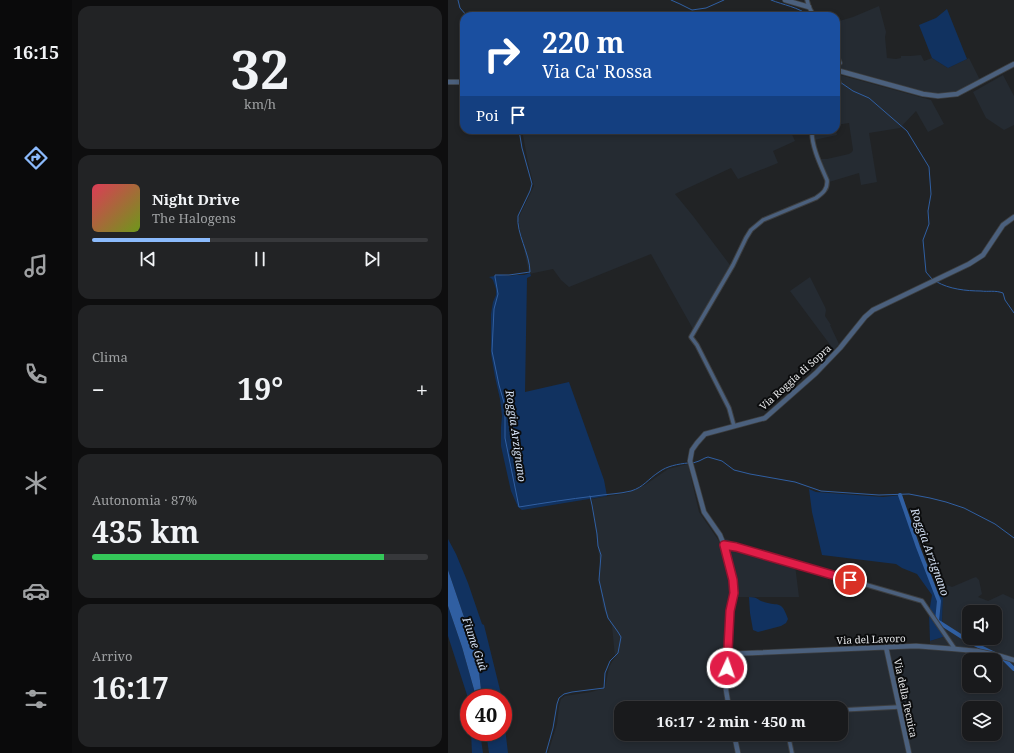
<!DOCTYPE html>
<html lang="it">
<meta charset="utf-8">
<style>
body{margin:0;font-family:"Noto Serif",serif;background:#222325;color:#f1f3f6;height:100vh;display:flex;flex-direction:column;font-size:15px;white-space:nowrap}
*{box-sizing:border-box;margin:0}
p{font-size:13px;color:#9fa1a3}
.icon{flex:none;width:22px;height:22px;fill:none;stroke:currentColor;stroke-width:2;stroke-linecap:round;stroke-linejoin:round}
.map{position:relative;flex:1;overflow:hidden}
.side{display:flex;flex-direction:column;gap:6px;padding:6px;background:#0e0e0f;width:376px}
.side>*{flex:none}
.top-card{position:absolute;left:12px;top:12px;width:380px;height:122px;border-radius:12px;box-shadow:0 2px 6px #0003,0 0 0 1px #37383b;background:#1a4fa0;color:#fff;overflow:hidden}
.fabs{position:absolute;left:514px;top:605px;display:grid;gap:8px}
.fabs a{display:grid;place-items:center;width:40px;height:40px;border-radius:8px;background:#191a1c;box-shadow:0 2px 6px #0003,0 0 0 1px #37383b;font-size:20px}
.speed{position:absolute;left:12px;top:689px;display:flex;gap:8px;font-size:20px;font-weight:700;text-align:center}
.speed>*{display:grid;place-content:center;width:52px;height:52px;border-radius:50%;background:#191a1c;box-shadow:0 2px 6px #0003,0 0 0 1px #37383b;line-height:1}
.speed .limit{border:6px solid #d22;background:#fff;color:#111}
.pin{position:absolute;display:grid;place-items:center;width:34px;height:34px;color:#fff;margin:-17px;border:2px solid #fff;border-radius:50%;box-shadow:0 1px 4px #0007}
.me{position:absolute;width:44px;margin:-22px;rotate:3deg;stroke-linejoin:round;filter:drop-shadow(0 0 3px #0008)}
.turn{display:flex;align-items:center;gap:14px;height:84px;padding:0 16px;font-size:18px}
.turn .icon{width:52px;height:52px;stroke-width:2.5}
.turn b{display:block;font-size:28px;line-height:34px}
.then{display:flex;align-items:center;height:38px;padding:0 16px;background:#0003;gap:8px;font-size:15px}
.big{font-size:30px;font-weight:700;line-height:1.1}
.side .widget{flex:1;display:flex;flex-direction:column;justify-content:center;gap:6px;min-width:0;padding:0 14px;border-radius:12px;background:#222325}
.side .dial{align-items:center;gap:0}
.dial b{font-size:52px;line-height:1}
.song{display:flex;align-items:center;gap:12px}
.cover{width:48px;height:48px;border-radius:6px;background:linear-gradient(135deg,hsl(350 70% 55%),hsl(80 70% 35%))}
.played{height:4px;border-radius:2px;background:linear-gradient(90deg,#8bbafc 35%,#37383b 35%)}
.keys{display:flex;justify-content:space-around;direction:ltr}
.heat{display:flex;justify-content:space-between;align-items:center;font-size:22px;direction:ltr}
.charge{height:6px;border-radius:3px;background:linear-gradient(90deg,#34c759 87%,#37383b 0)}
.trip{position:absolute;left:166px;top:701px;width:234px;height:40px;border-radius:12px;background:#191a1c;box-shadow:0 2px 6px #0003,0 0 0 1px #37383b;font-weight:700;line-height:40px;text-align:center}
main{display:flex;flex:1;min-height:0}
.menu{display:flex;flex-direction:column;width:72px;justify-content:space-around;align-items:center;background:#0a0a0b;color:#9fa1a3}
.menu .icon{width:28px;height:28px}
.menu .current{color:#8bbafc}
.menu b{font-size:18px;color:#f1f3f6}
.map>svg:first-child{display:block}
.built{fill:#252b32;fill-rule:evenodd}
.green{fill:#113260}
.water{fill:#305fa2}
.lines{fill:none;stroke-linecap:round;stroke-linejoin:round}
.stream{stroke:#305fa2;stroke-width:1}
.canal{stroke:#305fa2;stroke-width:4}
.minor-casing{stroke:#3d3f41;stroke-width:5.5}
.tertiary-casing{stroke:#3d3f41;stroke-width:6}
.minor{stroke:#4b607d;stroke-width:3.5}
.tertiary{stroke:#4b607d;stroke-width:4.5}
.route-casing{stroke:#92132f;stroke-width:10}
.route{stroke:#e11d48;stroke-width:7}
.labels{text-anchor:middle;stroke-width:4;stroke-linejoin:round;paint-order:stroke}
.street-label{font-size:10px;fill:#e7e8ea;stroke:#0b0c0d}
.water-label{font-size:11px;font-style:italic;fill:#d4e1f5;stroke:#0b0c0d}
</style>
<main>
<nav class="menu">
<b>16:15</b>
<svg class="icon current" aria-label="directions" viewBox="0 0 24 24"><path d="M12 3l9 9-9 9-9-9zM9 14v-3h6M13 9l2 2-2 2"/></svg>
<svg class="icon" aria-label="music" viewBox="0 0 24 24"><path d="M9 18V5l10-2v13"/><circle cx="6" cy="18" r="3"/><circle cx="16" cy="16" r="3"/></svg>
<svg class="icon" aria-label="phone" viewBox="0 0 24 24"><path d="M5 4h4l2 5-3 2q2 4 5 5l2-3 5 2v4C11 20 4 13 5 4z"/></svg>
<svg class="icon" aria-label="climate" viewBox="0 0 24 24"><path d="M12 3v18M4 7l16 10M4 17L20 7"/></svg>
<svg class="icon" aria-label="car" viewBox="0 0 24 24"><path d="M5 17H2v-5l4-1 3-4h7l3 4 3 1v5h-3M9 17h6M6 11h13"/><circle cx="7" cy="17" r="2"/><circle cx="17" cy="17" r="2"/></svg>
<svg class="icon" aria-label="filters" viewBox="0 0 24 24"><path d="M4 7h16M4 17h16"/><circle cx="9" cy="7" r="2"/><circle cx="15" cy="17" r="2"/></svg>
</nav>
<section class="side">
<div class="widget dial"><b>32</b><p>km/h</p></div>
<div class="widget">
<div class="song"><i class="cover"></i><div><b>Night Drive</b><p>The Halogens</p></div></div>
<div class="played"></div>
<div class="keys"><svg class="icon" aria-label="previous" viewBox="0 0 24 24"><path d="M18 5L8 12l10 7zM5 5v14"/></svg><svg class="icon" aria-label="pause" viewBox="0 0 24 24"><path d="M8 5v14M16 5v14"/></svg><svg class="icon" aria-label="next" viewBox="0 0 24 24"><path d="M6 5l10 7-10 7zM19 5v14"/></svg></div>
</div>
<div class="widget"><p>Clima</p>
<div class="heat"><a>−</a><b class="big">19°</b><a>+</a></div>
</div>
<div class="widget"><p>Autonomia · 87%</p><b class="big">435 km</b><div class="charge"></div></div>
<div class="widget"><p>Arrivo</p><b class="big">16:17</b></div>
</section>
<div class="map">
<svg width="566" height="753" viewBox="0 0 566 753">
<rect width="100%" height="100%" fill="#212325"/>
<!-- built -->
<path class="built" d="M431,6l7,26 -1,5 2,21 9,1 5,-1v-2h9l11,-1 3,6 8,-3 16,10 21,-10 11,22 -24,12 -20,3 -78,-22 -1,2 -12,-3 -1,-2 -3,-1v-7l-5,-12v-28l17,-5z
M392,75l91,25 13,24 -16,8 -12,-21 -16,17 -31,5 8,49 -16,3 -2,-12 -30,9 -8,-23h6l22,-5 3,-2 1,-2 -4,-27 -13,2v-34l5,-8z
M555,75l11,21v29l-10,5 -18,-12 -13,-26z
M74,130h269v2l4,9 -22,10 5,12 -40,16 -7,-11 -56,26 18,22 37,49 -37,64 -42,-75 -82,33 -8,-7 -8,-11 -24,5 -11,-55 16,-33 -6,-24z
M365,130h23l1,5 -23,5z
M362,277l15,30 1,3 -1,6 6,9h-1l9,19 -5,6 -44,-59z
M240,464l11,48 20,29 10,35 1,11 5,9 1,-4 -2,-17 -10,-37 71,27 4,32h-64l-3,18 -1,29 7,8 171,-6 21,-2v-3l16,-5 -4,-15 1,-25 4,-11 5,2 21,-9 3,-1 3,3 3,14 -4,3 10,4 15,-7 11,5v154h-466l9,-29 2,-18 2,-7 4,-3 26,-4 14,-4 4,-21 6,-10 -3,-31 -4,-7 -5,-12 -4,-27 1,-15 -8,-66 35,-6 18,-8 23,-16zM521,612h26v26h-26zM521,660h26v26h-26zM173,708h220v26h-220zM521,708h26v26h-26z"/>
<!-- green -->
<path class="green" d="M499,9l20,50 -19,9 -16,-10 -13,-33 17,-7z
M82,273l1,3 -4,2 -2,114 44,-10 35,98 3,16 -85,14 -4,-3 -7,-16 -10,-45v-19l1,-11 -2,-17 -5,-22 -4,-23v-40l2,-12 3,-7v-6l-3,-9 -2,-2 -2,-1 11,-2 9,1 7,-1h8z
M361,489l7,3 67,5 18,-2 9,32 27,66 6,3 -1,25 4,15 -16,5 -1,-28 3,-18 -15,-21 -15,-6 -6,-4 -74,-9 -10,-43z
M0,539l8,15 12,29 14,41 2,1 18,73h-20l-5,-43 -29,-85z
M301,597c9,0 8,3 15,5 15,5 17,-3 24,17l-2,4 -5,3 -23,6 -5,-2 -3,-17z
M0,606l14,41 13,46 1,5h-7v10l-1,-10 -20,-62z
M55,711l5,42h-19l-3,-21h17z
M23,732h9l3,21h-11z"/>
<!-- water -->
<path class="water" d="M0,570l29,85 5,43h-6l-1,-5 -13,-46 -14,-41z"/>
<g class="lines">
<!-- stream -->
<path class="stream" d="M10,0l2,8 7,8
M223,0l9,4 12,6 14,-2 18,-8
M323,0c12,5 28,7 38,16
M392,82l13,9 16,7 38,33 22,36 2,27 -3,17 1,13 -6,16 3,32 6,7
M71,130l3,18 10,36 -2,7 -12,25c-2,17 12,38 12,56l-21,3h-14v2l3,17 -4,15 -2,42 7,34 6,21v32l14,69c25,-4 50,-8 76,-11 12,-2 24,-2 36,-5 13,-4 17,-12 28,-19 8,-6 19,-8 29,-9
M489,282c12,7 29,9 44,9 7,1 14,-1 22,2l2,7 9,13
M245,463l6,-2 6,-3 3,-1 14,4 12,9 16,4 45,8 26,9 58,4 30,-1 21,4 16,4 18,6 31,16 19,14
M98,753l7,-25 4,-24 2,-6 5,-4 8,-2 32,-4 1,-15 5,-12 8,-8 3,-16 -3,-5 -10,-14 -2,-7 -7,-31 2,-25 -3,-9 -1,-12 -5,-29 -2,-9"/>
<!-- canal -->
<path class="canal" d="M452,495l18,52 21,54 -2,20 33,21 25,12
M555,658l11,11"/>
<!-- minor casing -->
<g class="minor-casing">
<path id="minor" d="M359,0l2,7 5,9
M388,53l4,10
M388,71l3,12 -3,6
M286,426l-5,-18 -32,-63 -6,-8 42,-72 13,-27 5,-8 12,-10 53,-22c7,-5 12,-9 11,-18 -6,-14 -16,-34 -15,-50
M276,545l12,2 186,54 33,48
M393,710l58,-3
M340,734l4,19"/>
</g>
<!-- tertiary casing -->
<g class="tertiary-casing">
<path id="tertiary" d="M337,0l24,7
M388,70l87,24 15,2 19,-2 57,-30
M0,82h16
M438,647l23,106
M279,654l189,-8 39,3 22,2 23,5 14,4
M281,708l-3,-18 1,-23 3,-56 4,-18 -1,-13 -9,-35 -4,-10 -16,-23 -14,-51 2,-11 5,-7 8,-9 60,-16 51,-45 24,-25 25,-31 8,-7 96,-46 14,-9 20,-30 11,-8
M286,734l4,19"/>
</g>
<!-- minor -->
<use href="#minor" class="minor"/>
<!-- tertiary -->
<use href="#tertiary" class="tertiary"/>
</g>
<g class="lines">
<!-- route casing -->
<g class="route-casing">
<path id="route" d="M279,668l3,-57 4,-18 -1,-13 -9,-35 12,2 114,33"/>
</g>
<!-- route -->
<use href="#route" class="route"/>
</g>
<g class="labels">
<!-- street labels -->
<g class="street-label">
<text transform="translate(347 377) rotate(-42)" y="4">Via Roggia di Sopra</text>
<text transform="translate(423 639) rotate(-2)" y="4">Via del Lavoro</text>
<text transform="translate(458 698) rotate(78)" y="4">Via della Tecnica</text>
</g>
<!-- water labels -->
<g class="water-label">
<text transform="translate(68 436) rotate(82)" y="4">Roggia Arzignano</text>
<text transform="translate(482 552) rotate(70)" y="4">Roggia Arzignano</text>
<text transform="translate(27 644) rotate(71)" y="4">Fiume Guà</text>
</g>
</g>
</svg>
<div class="fabs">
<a><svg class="icon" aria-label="sound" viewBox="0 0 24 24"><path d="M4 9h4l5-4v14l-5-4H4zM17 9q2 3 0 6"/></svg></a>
<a><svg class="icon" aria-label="search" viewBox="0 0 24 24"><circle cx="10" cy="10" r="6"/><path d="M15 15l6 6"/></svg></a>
<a><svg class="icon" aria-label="layers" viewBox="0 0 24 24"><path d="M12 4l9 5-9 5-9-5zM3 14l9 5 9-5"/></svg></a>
</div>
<div class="speed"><div class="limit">40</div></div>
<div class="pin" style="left:402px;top:580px;background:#d93025"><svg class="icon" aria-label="arrive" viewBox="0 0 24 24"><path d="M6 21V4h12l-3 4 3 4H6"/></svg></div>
<svg class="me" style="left:279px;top:668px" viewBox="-20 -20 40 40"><circle r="17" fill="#e11d48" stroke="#fff" stroke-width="3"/><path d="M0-11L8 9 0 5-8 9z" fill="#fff"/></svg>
<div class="trip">16:17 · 2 min · 450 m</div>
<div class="top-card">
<div class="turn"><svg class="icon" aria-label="right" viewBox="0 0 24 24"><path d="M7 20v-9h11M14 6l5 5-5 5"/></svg><div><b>220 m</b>Via Ca' Rossa</div></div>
<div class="then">Poi<svg class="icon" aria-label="arrive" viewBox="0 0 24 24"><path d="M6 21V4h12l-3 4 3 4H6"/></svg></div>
</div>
</div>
</main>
